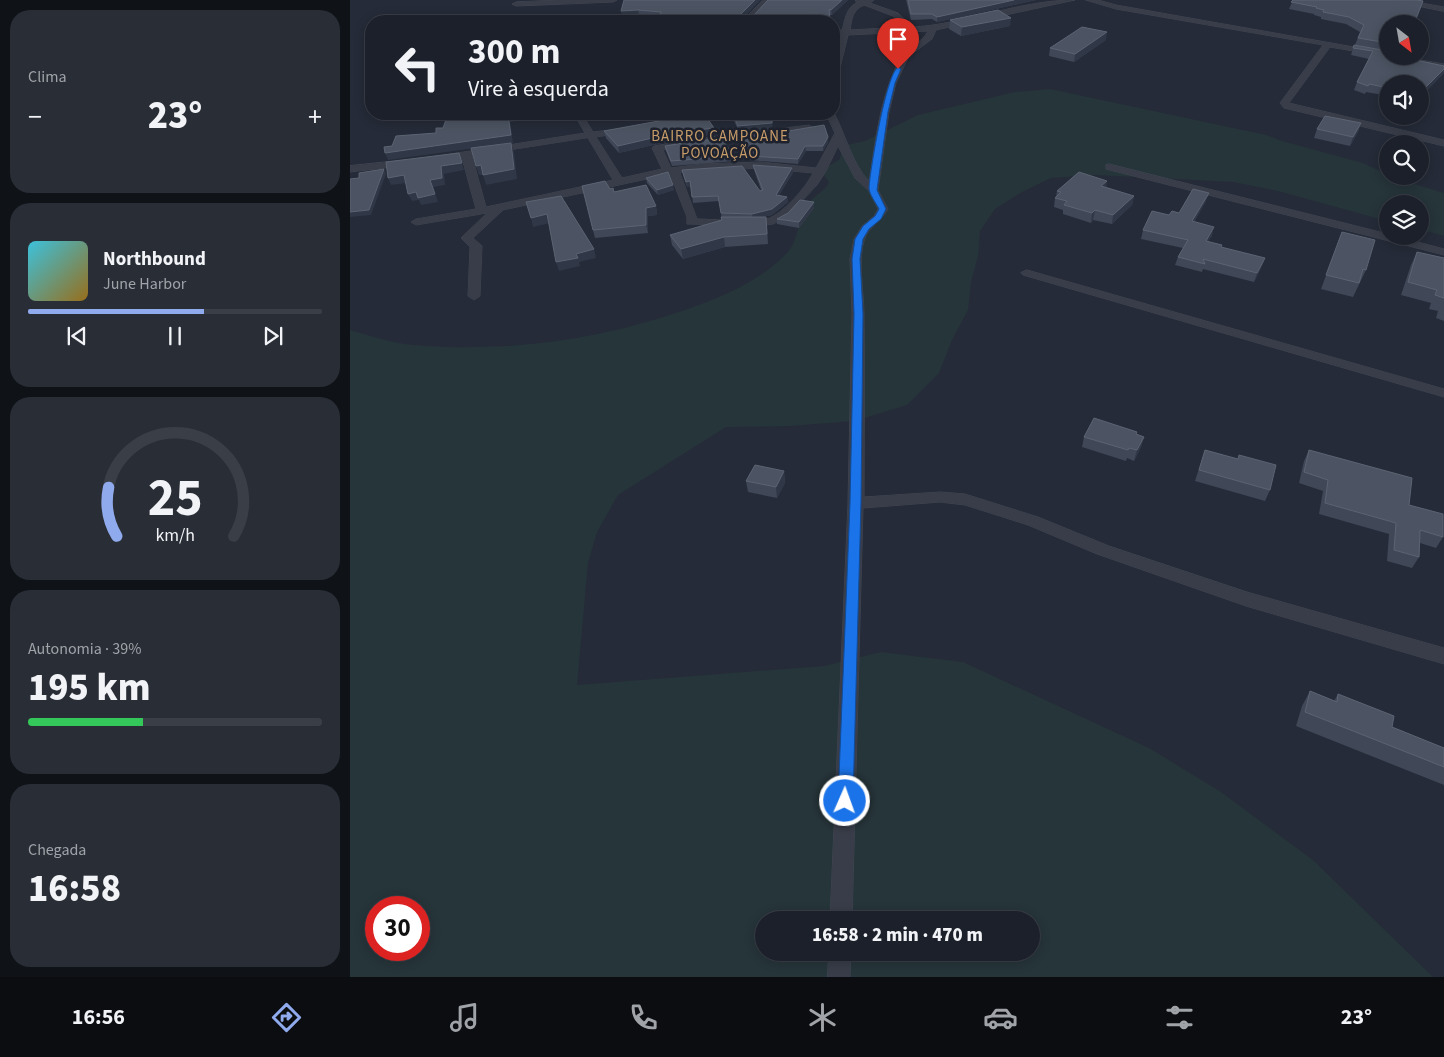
<!DOCTYPE html>
<html lang="pt">
<meta charset="utf-8">
<style>
body{margin:0;font-family:"Source Sans 3",sans-serif;background:#292d36;color:#f1f3f6;height:100vh;display:flex;flex-direction:column;font-size:19px;white-space:nowrap}
*{box-sizing:border-box;margin:0}
p{font-size:16px;color:#a0a3a8}
.icon{flex:none;width:28px;height:28px;fill:none;stroke:currentColor;stroke-width:2;stroke-linecap:round;stroke-linejoin:round}
.map{position:relative;flex:1;overflow:hidden}
.panel{display:flex;flex-direction:column;gap:10px;padding:10px;background:#0f1217;width:350px}
.panel>*{flex:none}
.guide{position:absolute;left:15px;top:15px;width:475px;height:105px;border-radius:20px;box-shadow:0 2px 12px #0003,0 0 0 1px #3a3e47;background:#1c202a;color:#f1f3f6;overflow:hidden}
.needle{width:32px;rotate:149deg}
.buttons{position:absolute;left:1029px;top:15px;display:grid;gap:10px}
.buttons a{display:grid;place-items:center;width:50px;height:50px;border-radius:50%;background:#1c202a;box-shadow:0 2px 12px #0003,0 0 0 1px #3a3e47;font-size:25px}
.speed{position:absolute;left:15px;top:896px;display:flex;gap:10px;font-size:25px;font-weight:700;text-align:center}
.speed>*{display:grid;place-content:center;width:65px;height:65px;border-radius:50%;background:#1c202a;box-shadow:0 2px 12px #0003,0 0 0 1px #3a3e47;line-height:1}
.speed .limit{border:8px solid #d22;background:#fff;color:#111}
.pin{position:absolute;display:grid;place-items:center;width:42px;height:42px;color:#fff;margin:-51px -21px;border-radius:50% 50% 50% 0;rotate:-45deg;box-shadow:0 0 5px #0007}
.pin .icon{rotate:45deg}
.me{position:absolute;width:55px;margin:-28px;rotate:2deg;stroke-linejoin:round;filter:drop-shadow(0 0 4px #0008)}
.turn{display:flex;align-items:center;gap:18px;height:105px;padding:0 20px;font-size:22px}
.turn .icon{width:65px;height:65px;stroke-width:2.5}
.turn b{display:block;font-size:35px;line-height:42px}
.big{font-size:38px;font-weight:800;line-height:1.1}
.panel .widget{flex:1;display:flex;flex-direction:column;justify-content:center;gap:8px;min-width:0;padding:0 18px;border-radius:20px;background:#292d36}
.panel .dial{align-items:center;gap:0}
.dial svg{height:130px;overflow:visible;fill:none;stroke:#3a3e47;stroke-width:7;stroke-linecap:round;text-anchor:middle}
.dial text{fill:#f1f3f6;stroke:none}
.song{display:flex;align-items:center;gap:15px}
.cover{width:60px;height:60px;border-radius:8px;background:linear-gradient(135deg,hsl(190 70% 55%),hsl(40 70% 35%))}
.played{height:5px;border-radius:2px;background:linear-gradient(90deg,#90abed 60%,#3a3e47 60%)}
.keys{display:flex;justify-content:space-around;direction:ltr}
.heat{display:flex;justify-content:space-between;align-items:center;font-size:28px;direction:ltr}
.charge{height:8px;border-radius:4px;background:linear-gradient(90deg,#34c759 39%,#3a3e47 0)}
.trip{position:absolute;left:405px;top:911px;width:285px;height:50px;border-radius:25px;background:#1c202a;box-shadow:0 2px 12px #0003,0 0 0 1px #3a3e47;font-weight:800;line-height:50px;text-align:center}
.tab-bar{display:flex;height:80px;justify-content:space-around;align-items:center;background:#0b0d11;color:#a0a3a8}
.tab-bar .icon{width:35px;height:35px}
.tab-bar .selected{color:#90abed}
.tab-bar b{font-size:22px;color:#f1f3f6}
main{display:flex;flex:1;min-height:0}
.map>svg:first-child{display:block}
.green{fill:#26353a;fill-rule:evenodd}
.lines{fill:none;stroke-linecap:round;stroke-linejoin:round}
.minor-casing{stroke:#414652;stroke-width:1}
.minor{fill:#383d49;fill-rule:evenodd}
.wall{fill:#404757}
.shaded-wall{fill:#303746}
.building{fill:#4c5463;stroke:#5c6372}
.route{fill:#1a73e8;stroke:#114b97}
.labels{text-anchor:middle;stroke-width:5;stroke-linejoin:round;paint-order:stroke}
.far-neighbourhood-label{font-size:15px;letter-spacing:1px;fill:#c89d6a;stroke:#1d222e}
</style>
<main>
<section class="panel">
<div class="widget"><p>Clima</p>
<div class="heat"><a>−</a><b class="big">23°</b><a>+</a></div>
</div>
<div class="widget">
<div class="song"><i class="cover"></i><div><b>Northbound</b><p>June Harbor</p></div></div>
<div class="played"></div>
<div class="keys"><svg class="icon" aria-label="previous" viewBox="0 0 24 24"><path d="M18 5L8 12l10 7zM5 5v14"/></svg><svg class="icon" aria-label="pause" viewBox="0 0 24 24"><path d="M8 5v14M16 5v14"/></svg><svg class="icon" aria-label="next" viewBox="0 0 24 24"><path d="M6 5l10 7-10 7zM19 5v14"/></svg></div>
</div>
<div class="widget dial"><svg viewBox="0 0 100 80">
<path d="M14 69A42 42 0 1 1 86 69"/>
<path d="M14 69A42 42 0 0 1 9 39" stroke="#90abed"/>
<text x="50" y="56" font-size="32" font-weight="700">25</text>
<text x="50" y="72" font-size="11">km/h</text>
</svg></div>
<div class="widget"><p>Autonomia · 39%</p><b class="big">195 km</b><div class="charge"></div></div>
<div class="widget"><p>Chegada</p><b class="big">16:58</b></div>
</section>
<div class="map">
<svg width="1094" height="977" viewBox="0 0 1094 977">
<rect width="100%" height="100%" fill="#252b38"/>
<!-- green -->
<path class="green" d="M700,89l216,46 16,6 81,22 24,11 1,2 56,17v43l-24,-7v-25h-32l-1,17 -109,-30 -45,-9 -137,-7 -45,3 -29,14 -27,17 -15,22 -2,25 -7,26 -3,28 -16,30 -13,33 -32,32 -53,16 -64,5 -64,1 -108,68 -21,37 -9,31 -11,122 247,-19 57,-14 82,10 186,86 72,44 93,69 119,116h-1083v-647c20,6 42,13 63,15 93,8 186,-5 275,-36 36,-13 70,-27 98,-55 13,-13 12,-37 23,-51 6,-9 16,-11 20,-21l-8,-11 19,-12 2,-13 23,-5 53,-26 97,-23zM26,908h43v42h-43zM414,920h267v32h-267z"/>
<g class="lines">
<!-- minor casing -->
<g class="minor-casing">
<path id="minor" d="M211,0h56l-4,2 -97,4 -4,-2 4,-2z
M413,0h8l-20,21h-8z
M506,0h18l-4,3 28,10 15,14c54,-3 106,-27 162,-27l-139,30 -4,9 -23,17 -13,27 -7,29 -11,78 10,19c-6,11 -19,18 -23,29 -8,20 -1,55 -1,76 1,61 0,122 0,183l76,-5 25,2 73,23 71,29 138,46 197,56v16l-198,-58 -149,-52 -69,-29 -63,-20 -25,-3 -77,6 -11,412h-22l18,-417 4,-189 -2,-55 4,-20 8,-13 12,-10 4,-7 -9,-18 -14,-13 -17,-32 -12,25 -9,14 -30,32 -14,7 -14,2 -72,-2v-7l-17,-43 -167,36 -30,28 9,8 -2,50 -6,4 -6,-4 2,-49 -9,-9 26,-25 -71,12 -5,-3 5,-3 60,-10 -14,-51 -21,3 -3,-1v-4l147,-23 -11,-19h8l11,18 34,-4v4l-31,5 26,41 40,-9 -10,-21 2,-2 41,-7 114,-14 5,3 -2,2 -149,20 8,18 31,-4 59,-2 55,6 19,-35 -9,-19 8,-1c11,20 19,53 35,68 7,-43 11,-85 32,-124 6,-11 22,-14 27,-26l-80,4 -10,41 -4,2v-17l7,-26h-7v-4l8,-1c3,-10 4,-22 14,-27zM514,5l29,11 12,11 -55,3c2,-11 2,-20 14,-25zM238,138l25,42 -127,27 -14,-51zM411,168l52,5c-7,14 -30,41 -46,46 -13,4 -54,0 -70,0l-17,-46z
M736,0h12l18,5 272,48v3l3,1h-3l-58,-10 -41,56 155,37v6l-160,-38 -4,-5 43,-58 -207,-36z
M1038,0h16l40,7v4z
M1053,57l41,7v4l-41,-7z
M345,114h15l-32,9 -5,-3z
M56,160l5,3 -2,2 -59,7v-6z
M759,164l279,70v2h7l49,13v6l-338,-86v-4z
M677,270l417,119v8l-421,-122 -2,-2z
M479,952h22l-1,25h-22z"/>
</g>
<!-- minor -->
<use href="#minor" class="minor"/>
</g>
<!-- wall -->
<path class="wall" d="M274,0h136l-16,17h8l16,-17h80l-16,15h-3l1,6h-171l1,-4 -21,-2 -17,2z
M556,0h130l-99,22 -5,-3 -21,1z
M943,0h130l-9,24h-26v27l-33,-6 5,-13 -14,-8 -25,-5v-2l-7,-2v-1l-25,-5z
M600,20l60,6 -49,10 -12,-7z
M756,40l-32,22 -25,-6 1,-8z
M1004,45l34,11 56,10v5l-1,3 -22,23h-1v-13h-32v12l-22,-4 -1,2 -11,-4 3,-8 12,-23 -18,-4z
M295,114h41l-35,6z
M381,114h42l-1,15 -33,3z
M348,116l17,18 -40,6 -56,13 -13,-15 -2,-7z
M1011,123l-3,9 -8,14 -36,-8 3,-9z
M391,136l87,6 -5,9h-17l-8,13 -48,-4 -8,-19z
M315,146l69,10 1,5 -63,5 -6,-15z
M403,165l39,3 1,5 -14,22 8,2 1,5 -16,13 -10,2 5,10 1,17 -43,3 -42,12 -11,-14 -2,-10 52,-15 -3,-19 -26,2 -2,-17 -4,1 -4,-12 -1,-5 78,21 1,-1 -7,-20z
M296,178l28,12 -16,5 -11,-12z
M232,186l28,3 4,3 42,14 1,9 -9,1v17l-53,5z
M756,187l28,9 -2,9 -20,19 -19,-4 -2,3 -28,-9v-4l-9,-3 1,-9 1,-2 1,-5z
M856,201l-12,21 18,14 -4,5 13,6 44,11 -3,8 -8,16 -51,-13 -1,3 -27,-7 3,-8 5,-9 -42,-9 2,-9 26,-15 10,-2z
M464,202v6l-15,20 -22,-4v-5l11,-6z
M992,232l24,38 -13,27 -32,-8z
M1067,252l27,6v63l-8,-3 2,-7 -9,-2 2,-6 -30,-8 10,-30z
M787,432l-1,2 8,3 -3,10 -7,14 -7,-3 -1,3 -44,-14 2,-10z
M855,450l33,9 1,-4 31,35 -5,11 -70,-20z
M959,450l100,55 34,32 -7,11 -16,-5 -1,14 -7,11 -25,-7 2,-27 -70,-20 4,-23 -24,-8 5,-22z
M434,471l1,12 -8,15 -29,-6 -2,-11z
M960,691l24,10 4,-7 54,33 52,21v37l-148,-59 6,-20z"/>
<!-- shaded-wall -->
<path class="shaded-wall" d="M405,0h5l-18,20 -1,-6z
M492,0h6l-16,15 -1,-5z
M664,0h22l-99,22v-5z
M288,10l1,5 -17,2 -1,-6z
M341,18v3h-32v-1z
M661,18l-1,8 -49,10 1,-9z
M757,32l-1,8 -32,22 1,-8z
M1094,69l-1,5 -22,23 3,-8z
M166,114h22v4l-28,4 3,21h-2l3,9 3,27 -31,6 -3,-10 28,-32 -123,17 -3,-7 123,-38z
M309,114h27l-35,6 -1,-4z
M423,114l-1,15 -33,3 -1,-6z
M1011,123l-3,9 -8,14 3,-9z
M364,128l1,6 -40,6 -56,13 -1,-7 56,-13z
M478,137v5l-5,9v-5z
M455,146l1,5 -8,13v-5z
M109,153l5,17 -20,4 1,11 -12,2 5,15 -17,3 -2,-5 -7,1 -4,-7 8,-2 14,-12 11,-14z
M131,165l3,10h-5l-3,-9z
M442,168l1,5 -17,27v-5z
M34,169l2,5 -15,41 -21,2v-5z
M54,175l3,8 -16,2 -3,-7z
M340,181l1,5 -4,1 -1,-5z
M757,181l-1,9 -5,-4z
M323,185l1,5 -16,5 -1,-5z
M859,193l-3,8 -17,29 3,-9z
M784,196l-2,9 -20,19 1,-9z
M437,197l1,5 -16,13 -19,4 -1,-5z
M464,202v6l-15,20v-6z
M306,206l1,9 -9,1v17l-2,-8v-17z
M745,210l-2,10 -2,3 1,-10z
M197,214l3,9 -17,4 -2,-9z
M864,227l-2,9 -9,13 3,-8z
M374,237l1,10 -42,12 -2,-10z
M244,249l2,9 -17,4 1,4 -21,5 -3,-9 20,-8z
M915,258l-3,8 -8,16 3,-9z
M794,437l-3,10 -7,14 3,-11z
M434,471l1,12 -8,15 -1,-11z"/>
<!-- building -->
<path class="building" d="M274,0h131l-14,14v3h11l16,-17h74l-11,10 -2,-1 1,12h-135l-4,-3 -32,2 2,-8 -23,-2 -17,1z
M558,0h106l-77,17 -5,-3h-21z
M943,0h123l7,1 -9,23h-26v19l-30,-5 6,-13 -15,-8 -26,-5 1,-2 -8,-2 1,-1 -26,-5z
M648,10l13,8 -49,9 -12,-7z
M732,27l25,5 -32,22 -25,-6z
M1004,45l34,6v5h9l47,10v3l-20,20h-4v-5h-32v4l-19,-4 -1,2 -11,-4 16,-31 -20,-3z
M98,114h68l-8,1 3,20 -126,18 -1,-6 8,-1 4,-10 40,-3v-5h7z
M298,114h11l-9,2z
M347,114l1,2 7,-1 9,13 -40,5 -56,13 -14,-15z
M383,114h39v9l-34,3z
M975,116l36,7 -8,14 -36,-8z
M474,125l4,12 -5,9h-18l-7,13 -49,-3 -8,-20 30,-2z
M371,138l13,18 -63,5 -6,-15 18,-3z
M161,143l3,26 -31,6 -2,-10 -5,1 -5,-18z
M109,153l3,10 -21,3 1,12 -12,2 5,14 -17,4 -2,-6 -8,2 -4,-19 -16,3 -2,-16z
M403,165l39,3 -16,27 11,2 -15,12 -20,5 -31,-1 -3,-17 -26,1 -2,-16 -4,1 -4,-12 60,-4 18,25 3,-1z
M34,169l-15,41 -19,2v-33l9,-1v-5z
M318,172l5,13 -16,5 -11,-12z
M729,172l28,9 -6,5 33,10 -21,19 -18,-5 -3,3 -28,-8 3,-4 -12,-3 6,-6 -4,-1z
M255,181l5,8 3,-1 1,4 32,-7 10,21 -10,2v17l-53,5 -11,-44z
M843,189l16,4 -17,28 22,6 -8,14 16,4 -1,2 44,11 -8,15 -54,-14 2,5 -27,-7 10,-17 -45,-10 9,-19 17,4 3,-4 7,2z
M211,196l33,53 -18,5 2,4 -22,4 -9,-48 -16,4 -5,-16z
M450,200l14,2 -15,20 -22,-3 11,-6z
M371,217h45l1,17 -43,3 -43,12 -11,-14 52,-15z
M992,232l33,8 -9,30 -3,-1 -4,14 -33,-8z
M1067,252l27,6v40l-9,-3 2,-5 -29,-8z
M744,418l43,14 -1,2 8,3 -7,13 -8,-2 -1,2 -44,-13z
M855,450l33,9 1,-4 37,10 -6,25 -71,-20z
M959,450l103,28 -3,27 34,9v23l-23,-7 -1,27 -25,-7 2,-27 -71,-20 3,-23 -24,-8z
M405,465l29,6 -8,16 -30,-6z
M960,691l27,11 1,-8 56,22 -2,11 52,21v19l-139,-55z"/>
<!-- route -->
<path class="route" d="M548,67l3,2 -6,14 -7,29 -11,78 9,19 -5,10 -12,10 -6,10 -3,20 3,55 -2,189 -8,298 -2,5 -6,2 -5,-2 -2,-5 12,-298 4,-189 -2,-55 3,-20 8,-13 12,-10 4,-7c-3,-6 -10,-15 -10,-21 1,-18 17,-113 29,-121z"/>
<g class="labels">
<!-- far-neighbourhood labels -->
<g class="far-neighbourhood-label">
<text x="370" y="141">BAIRRO CAMPOANE<tspan x="370" dy="17">POVOAÇÃO</tspan></text>
</g>
</g>
</svg>
<div class="buttons">
<a><svg class="needle" viewBox="-14 -14 28 28"><path d="M0-13l5 13h-10z" fill="#e53935"/><path d="M0 13l5-13h-10z" fill="#a0a3a8"/></svg></a>
<a><svg class="icon" aria-label="sound" viewBox="0 0 24 24"><path d="M4 9h4l5-4v14l-5-4H4zM17 9q2 3 0 6"/></svg></a>
<a><svg class="icon" aria-label="search" viewBox="0 0 24 24"><circle cx="10" cy="10" r="6"/><path d="M15 15l6 6"/></svg></a>
<a><svg class="icon" aria-label="layers" viewBox="0 0 24 24"><path d="M12 4l9 5-9 5-9-5zM3 14l9 5 9-5"/></svg></a>
</div>
<div class="speed"><div class="limit">30</div></div>
<div class="pin" style="left:548px;top:69px;background:#d93025"><svg class="icon" aria-label="arrive" viewBox="0 0 24 24"><path d="M6 21V4h12l-3 4 3 4H6"/></svg></div>
<svg class="me" style="left:495px;top:801px" viewBox="-20 -20 40 40"><circle r="17" fill="#1a73e8" stroke="#fff" stroke-width="3"/><path d="M0-11L8 9 0 5-8 9z" fill="#fff"/></svg>
<div class="trip">16:58 · 2 min · 470 m</div>
<div class="guide">
<div class="turn"><svg class="icon" aria-label="left" viewBox="0 0 24 24"><path d="M17 20v-9H6M10 6l-5 5 5 5"/></svg><div><b>300 m</b>Vire à esquerda</div></div>
</div>
</div>
</main>
<nav class="tab-bar">
<b>16:56</b>
<svg class="icon selected" aria-label="directions" viewBox="0 0 24 24"><path d="M12 3l9 9-9 9-9-9zM9 14v-3h6M13 9l2 2-2 2"/></svg>
<svg class="icon" aria-label="music" viewBox="0 0 24 24"><path d="M9 18V5l10-2v13"/><circle cx="6" cy="18" r="3"/><circle cx="16" cy="16" r="3"/></svg>
<svg class="icon" aria-label="phone" viewBox="0 0 24 24"><path d="M5 4h4l2 5-3 2q2 4 5 5l2-3 5 2v4C11 20 4 13 5 4z"/></svg>
<svg class="icon" aria-label="climate" viewBox="0 0 24 24"><path d="M12 3v18M4 7l16 10M4 17L20 7"/></svg>
<svg class="icon" aria-label="car" viewBox="0 0 24 24"><path d="M5 17H2v-5l4-1 3-4h7l3 4 3 1v5h-3M9 17h6M6 11h13"/><circle cx="7" cy="17" r="2"/><circle cx="17" cy="17" r="2"/></svg>
<svg class="icon" aria-label="filters" viewBox="0 0 24 24"><path d="M4 7h16M4 17h16"/><circle cx="9" cy="7" r="2"/><circle cx="15" cy="17" r="2"/></svg>
<b>23°</b>
</nav>
